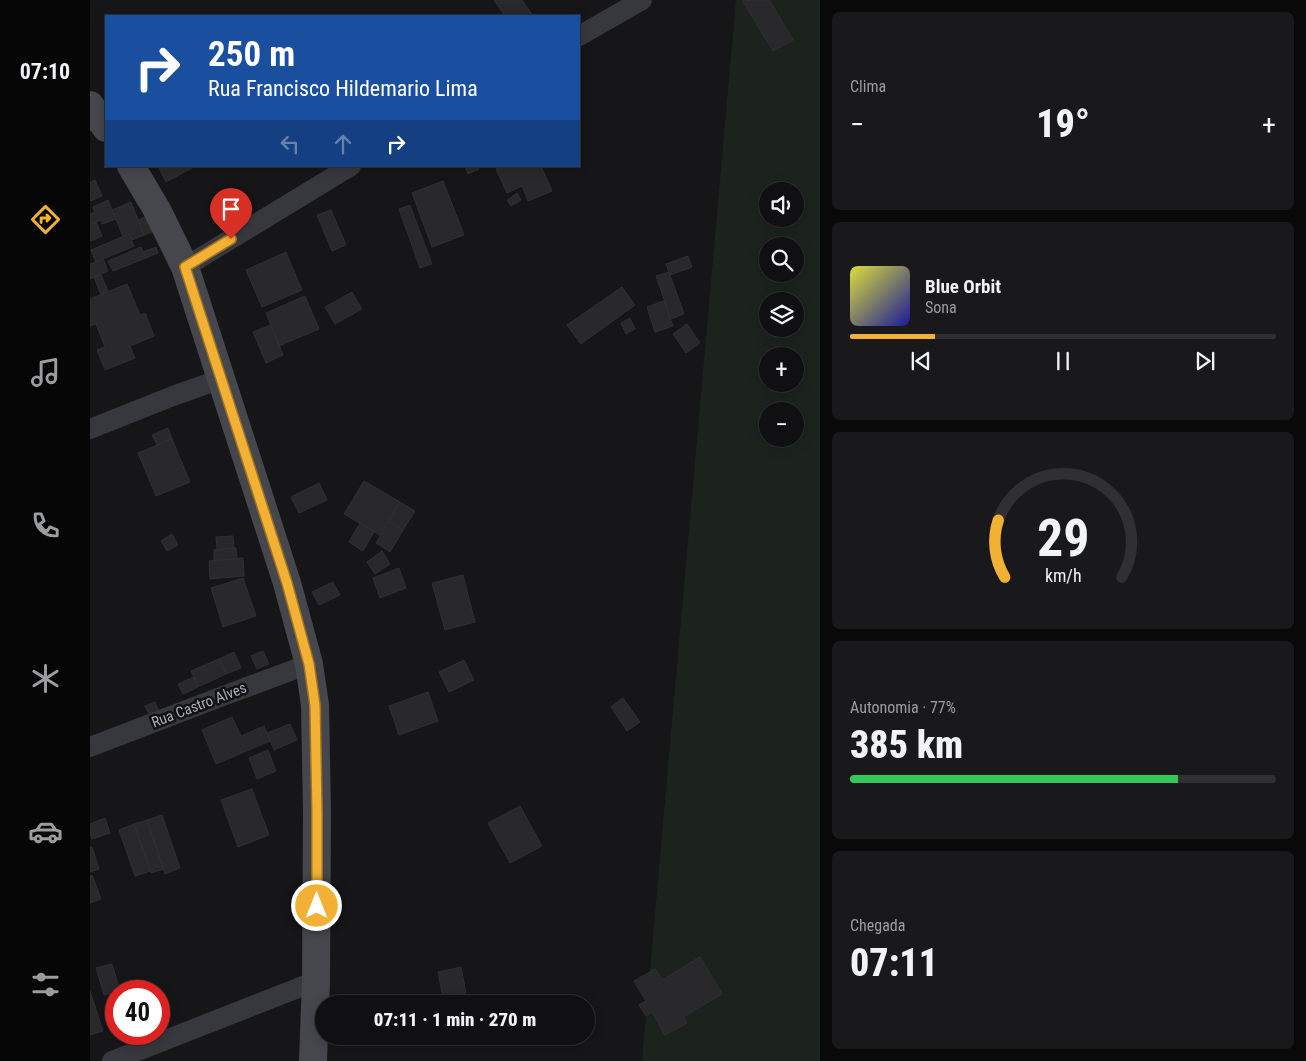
<!DOCTYPE html>
<html lang="pt">
<meta charset="utf-8">
<style>
body{margin:0;font-family:"Roboto Condensed",sans-serif;background:#19191b;color:#f1f3f6;height:100vh;display:flex;flex-direction:column;font-size:19px;white-space:nowrap}
*{box-sizing:border-box;margin:0}
p{font-size:16px;color:#9c9d9f}
.icon{flex:none;width:28px;height:28px;fill:none;stroke:currentColor;stroke-width:2;stroke-linecap:round;stroke-linejoin:round}
.map{position:relative;flex:1;overflow:hidden}
.panel{display:flex;flex-direction:column;gap:12px;padding:12px;background:#09090a;width:486px}
.panel>*{flex:none}
.guide{position:absolute;left:15px;top:15px;width:475px;height:152px;border-radius:0px;box-shadow:0 2px 12px #0003,0 0 0 1px #303032;background:#1a4fa0;color:#fff;overflow:hidden}
.buttons{position:absolute;left:669px;top:182px;display:grid;gap:10px}
.buttons a{display:grid;place-items:center;width:45px;height:45px;border-radius:50%;background:#101012;box-shadow:0 2px 12px #0003,0 0 0 1px #303032;font-size:25px}
.speed{position:absolute;left:15px;top:980px;display:flex;gap:10px;font-size:25px;font-weight:700;text-align:center}
.speed>*{display:grid;place-content:center;width:65px;height:65px;border-radius:50%;background:#101012;box-shadow:0 2px 12px #0003,0 0 0 1px #303032;line-height:1}
.speed .limit{border:8px solid #d22;background:#fff;color:#111}
.pin{position:absolute;display:grid;place-items:center;width:42px;height:42px;color:#fff;margin:-51px -21px;border-radius:50% 50% 50% 0;rotate:-45deg;box-shadow:0 0 5px #0007}
.pin .icon{rotate:45deg}
.me{position:absolute;width:55px;margin:-28px;rotate:0deg;stroke-linejoin:round;filter:drop-shadow(0 0 4px #0008)}
.turn{display:flex;align-items:center;gap:18px;height:105px;padding:0 20px;font-size:22px}
.turn .icon{width:65px;height:65px;stroke-width:2.5}
.turn b{display:block;font-size:35px;line-height:42px}
.lanes{display:flex;align-items:center;height:48px;padding:0 20px;background:#0003;justify-content:center;gap:25px;direction:ltr}
.lanes .off{opacity:.35}
.big{font-size:38px;font-weight:800;line-height:1.1}
.panel .widget{flex:1;display:flex;flex-direction:column;justify-content:center;gap:8px;min-width:0;padding:0 18px;border-radius:8px;background:#19191b}
.panel .dial{align-items:center;gap:0}
.dial svg{height:130px;overflow:visible;fill:none;stroke:#303032;stroke-width:7;stroke-linecap:round;text-anchor:middle}
.dial text{fill:#f1f3f6;stroke:none}
.song{display:flex;align-items:center;gap:15px}
.cover{width:60px;height:60px;border-radius:8px;background:linear-gradient(135deg,hsl(60 70% 55%),hsl(240 70% 35%))}
.played{height:5px;border-radius:2px;background:linear-gradient(90deg,#f2b134 20%,#303032 20%)}
.keys{display:flex;justify-content:space-around;direction:ltr}
.heat{display:flex;justify-content:space-between;align-items:center;font-size:28px;direction:ltr}
.charge{height:8px;border-radius:4px;background:linear-gradient(90deg,#34c759 77%,#303032 0)}
.trip{position:absolute;left:225px;top:995px;width:280px;height:50px;border-radius:25px;background:#101012;box-shadow:0 2px 12px #0003,0 0 0 1px #303032;font-weight:800;line-height:50px;text-align:center}
main{display:flex;flex:1;min-height:0}
.tabs{display:flex;flex-direction:column;width:90px;justify-content:space-around;align-items:center;background:#060607;color:#9c9d9f}
.tabs .icon{width:35px;height:35px}
.tabs .active{color:#f2b134}
.tabs b{font-size:22px;color:#f1f3f6}
.map>svg:first-child{display:block}
.green{fill:#1c231d;fill-rule:evenodd}
.building{fill:#29292c;stroke:#303034}
.lines{fill:none;stroke-linecap:round;stroke-linejoin:round}
.street{stroke:#37383d;stroke-width:20}
.secondary{stroke:#45474d;stroke-width:28}
.route-casing{stroke:#9d7322;stroke-width:12}
.route{stroke:#f2b134;stroke-width:9}
.labels{text-anchor:middle;stroke-width:5;stroke-linejoin:round;paint-order:stroke}
.street-label{font-size:15px;fill:#a8adb8;stroke:#111113}
</style>
<main>
<nav class="tabs">
<b>07:10</b>
<svg class="icon active" aria-label="directions" viewBox="0 0 24 24"><path d="M12 3l9 9-9 9-9-9zM9 14v-3h6M13 9l2 2-2 2"/></svg>
<svg class="icon" aria-label="music" viewBox="0 0 24 24"><path d="M9 18V5l10-2v13"/><circle cx="6" cy="18" r="3"/><circle cx="16" cy="16" r="3"/></svg>
<svg class="icon" aria-label="phone" viewBox="0 0 24 24"><path d="M5 4h4l2 5-3 2q2 4 5 5l2-3 5 2v4C11 20 4 13 5 4z"/></svg>
<svg class="icon" aria-label="climate" viewBox="0 0 24 24"><path d="M12 3v18M4 7l16 10M4 17L20 7"/></svg>
<svg class="icon" aria-label="car" viewBox="0 0 24 24"><path d="M5 17H2v-5l4-1 3-4h7l3 4 3 1v5h-3M9 17h6M6 11h13"/><circle cx="7" cy="17" r="2"/><circle cx="17" cy="17" r="2"/></svg>
<svg class="icon" aria-label="filters" viewBox="0 0 24 24"><path d="M4 7h16M4 17h16"/><circle cx="9" cy="7" r="2"/><circle cx="15" cy="17" r="2"/></svg>
</nav>
<div class="map">
<svg width="730" height="1061" viewBox="0 0 730 1061">
<rect width="100%" height="100%" fill="#161618"/>
<!-- green -->
<path class="green" d="M646,0h84v1061h-178zM678,191h27v28h-27zM678,246h27v28h-27zM678,301h27v28h-27zM678,356h27v28h-27zM678,411h27v28h-27z"/>
<!-- building -->
<path class="building" d="M404,0h28l11,16h-28z
M652,0h27l24,40 -20,11z
M73,166h28l1,2 -26,14 -7,-14z
M375,166h12l2,3 -11,5z
M412,166h39l11,25 -24,10 -6,-15 -15,7 -11,-24z
M5,180l7,16 -12,5v-18z
M353,181l21,54 -32,12 -20,-54z
M427,193l4,7 -10,6 -4,-6z
M18,200l8,19 -14,5 -1,-4 -11,5v-11l5,-2 -2,-5z
M41,202l13,33 -12,5 -3,-6 -6,2 -11,-26z
M320,205l22,59 -12,4 -21,-59z
M241,210l15,35 -14,6 -15,-36z
M55,217l7,15 -8,3 -6,-15z
M6,222l6,14 -11,5 -1,-3v-13z
M39,234l5,12 -38,16 -5,-12z
M51,247l5,11 -33,13 -5,-10z
M66,247l2,6 -12,5 -3,-6z
M196,252l16,38 -40,17 -16,-37z
M598,256l4,11 -22,8 -4,-11z
M13,259l5,12 -18,8v-15z
M579,272l15,42 -13,5 -15,-43z
M11,275l7,16 -7,4 -7,-18z
M37,284l13,31 5,-2 9,23 -24,10 5,12 -30,12 -8,-20 8,-3 -9,-23 -6,2v-27z
M532,287l13,18 -54,39 -14,-19z
M262,292l10,17 -27,15 -10,-17z
M215,296l14,33 -40,17 -13,-33z
M574,301l9,25 -18,6 -8,-25z
M540,318l5,11 -9,5 -5,-11z
M597,324l13,19 -14,10 -13,-19z
M181,325l12,30 -17,8 -13,-31z
M78,428l4,11 -15,6 -5,-10z
M82,439l18,43 -34,14 -18,-43z
M274,481l36,21 -20,33 -36,-21z
M229,483l8,17 -28,13 -8,-16z
M310,502l15,9 -12,19 -14,-8z
M299,522l14,8 -13,22 -14,-9z
M270,523l14,9 -11,19 -14,-9z
M82,534l6,11 -11,6 -6,-10z
M143,536l1,12 -17,2 -1,-13z
M146,548l1,11 -23,2v-11z
M292,551l8,13 -15,10 -8,-12z
M153,558l1,18 -34,3 -1,-18z
M309,568l7,20 -26,10 -7,-20z
M373,575l12,47 -30,8 -13,-47z
M153,578l13,38 -33,11 -12,-39z
M243,582l7,13 -21,10 -7,-13z
M173,651l6,13 -12,5 -6,-13z
M144,652l7,16 -15,6 -7,-15z
M129,659l7,15 -28,13 -7,-16z
M374,660l10,20 -25,12 -10,-20z
M104,677l4,10 -15,7 -5,-10z
M338,692l10,29 -39,14 -10,-29z
M533,698l17,24 -13,9 -16,-24z
M65,702l4,10 -9,4 -5,-10z
M142,717l9,19 23,-10 6,15 -54,23 -14,-34z
M200,724l7,16 -23,10 -7,-17z
M178,750l8,21 -19,8 -8,-21z
M162,789l17,46 -31,12 -17,-47z
M430,806l22,40 -32,17 -22,-40z
M72,815l18,53 -15,6 -18,-54z
M15,818l5,15 -18,6 -2,-6v-9z
M57,820l17,49 -13,4 -17,-49z
M44,824l16,47 -15,5 -16,-46z
M0,847h2l7,22 -9,3z
M2,875l9,24 -11,4v-27z
M610,957l22,37 -39,23 4,6 -22,12 -13,-23 -6,4 -7,-11 7,-4 -12,-20 21,-12 7,11z
M22,964l8,27 -16,4 -8,-27z
M371,967l5,26 -23,5 -5,-26z
M0,991l13,40 -13,4z"/>
<g class="lines">
<!-- street -->
<path class="street" d="M489,36l63,-36
M95,267l166,-101
M0,429l83,-33 48,-17
M0,747l133,-51 86,-32
M22,1061l204,-80"/>
<!-- secondary -->
<path class="secondary" d="M0,105l16,23
M41,166l26,44 28,57 102,316 22,81 6,41 2,107 -1,169 -3,80"/>
</g>
<g class="lines">
<!-- route casing -->
<g class="route-casing">
<path id="route" d="M141,239l-46,28 102,316 22,81 6,41 2,107v94"/>
</g>
<!-- route -->
<use href="#route" class="route"/>
</g>
<g class="labels">
<!-- street labels -->
<g class="street-label">
<text transform="translate(109 705) rotate(-21)" y="5">Rua Castro Alves</text>
</g>
</g>
</svg>
<div class="buttons">
<a><svg class="icon" aria-label="sound" viewBox="0 0 24 24"><path d="M4 9h4l5-4v14l-5-4H4zM17 9q2 3 0 6"/></svg></a>
<a><svg class="icon" aria-label="search" viewBox="0 0 24 24"><circle cx="10" cy="10" r="6"/><path d="M15 15l6 6"/></svg></a>
<a><svg class="icon" aria-label="layers" viewBox="0 0 24 24"><path d="M12 4l9 5-9 5-9-5zM3 14l9 5 9-5"/></svg></a>
<a>+</a>
<a>−</a>
</div>
<div class="speed"><div class="limit">40</div></div>
<div class="pin" style="left:141px;top:239px;background:#d93025"><svg class="icon" aria-label="arrive" viewBox="0 0 24 24"><path d="M6 21V4h12l-3 4 3 4H6"/></svg></div>
<svg class="me" style="left:227px;top:906px" viewBox="-20 -20 40 40"><circle r="17" fill="#f2b134" stroke="#fff" stroke-width="3"/><path d="M0-11L8 9 0 5-8 9z" fill="#fff"/></svg>
<div class="trip">07:11 · 1 min · 270 m</div>
<div class="guide">
<div class="turn"><svg class="icon" aria-label="right" viewBox="0 0 24 24"><path d="M7 20v-9h11M14 6l5 5-5 5"/></svg><div><b>250 m</b>Rua Francisco Hildemario Lima</div></div>
<div class="lanes"><svg class="icon off" aria-label="left" viewBox="0 0 24 24"><path d="M17 20v-9H6M10 6l-5 5 5 5"/></svg><svg class="icon off" aria-label="ahead" viewBox="0 0 24 24"><path d="M12 20V5M6 11l6-6 6 6"/></svg><svg class="icon" aria-label="right" viewBox="0 0 24 24"><path d="M7 20v-9h11M14 6l5 5-5 5"/></svg></div>
</div>
</div>
<section class="panel">
<div class="widget"><p>Clima</p>
<div class="heat"><a>−</a><b class="big">19°</b><a>+</a></div>
</div>
<div class="widget">
<div class="song"><i class="cover"></i><div><b>Blue Orbit</b><p>Sona</p></div></div>
<div class="played"></div>
<div class="keys"><svg class="icon" aria-label="previous" viewBox="0 0 24 24"><path d="M18 5L8 12l10 7zM5 5v14"/></svg><svg class="icon" aria-label="pause" viewBox="0 0 24 24"><path d="M8 5v14M16 5v14"/></svg><svg class="icon" aria-label="next" viewBox="0 0 24 24"><path d="M6 5l10 7-10 7zM19 5v14"/></svg></div>
</div>
<div class="widget dial"><svg viewBox="0 0 100 80">
<path d="M14 69A42 42 0 1 1 86 69"/>
<path d="M14 69A42 42 0 0 1 10 34" stroke="#f2b134"/>
<text x="50" y="56" font-size="32" font-weight="700">29</text>
<text x="50" y="72" font-size="11">km/h</text>
</svg></div>
<div class="widget"><p>Autonomia · 77%</p><b class="big">385 km</b><div class="charge"></div></div>
<div class="widget"><p>Chegada</p><b class="big">07:11</b></div>
</section>
</main>
